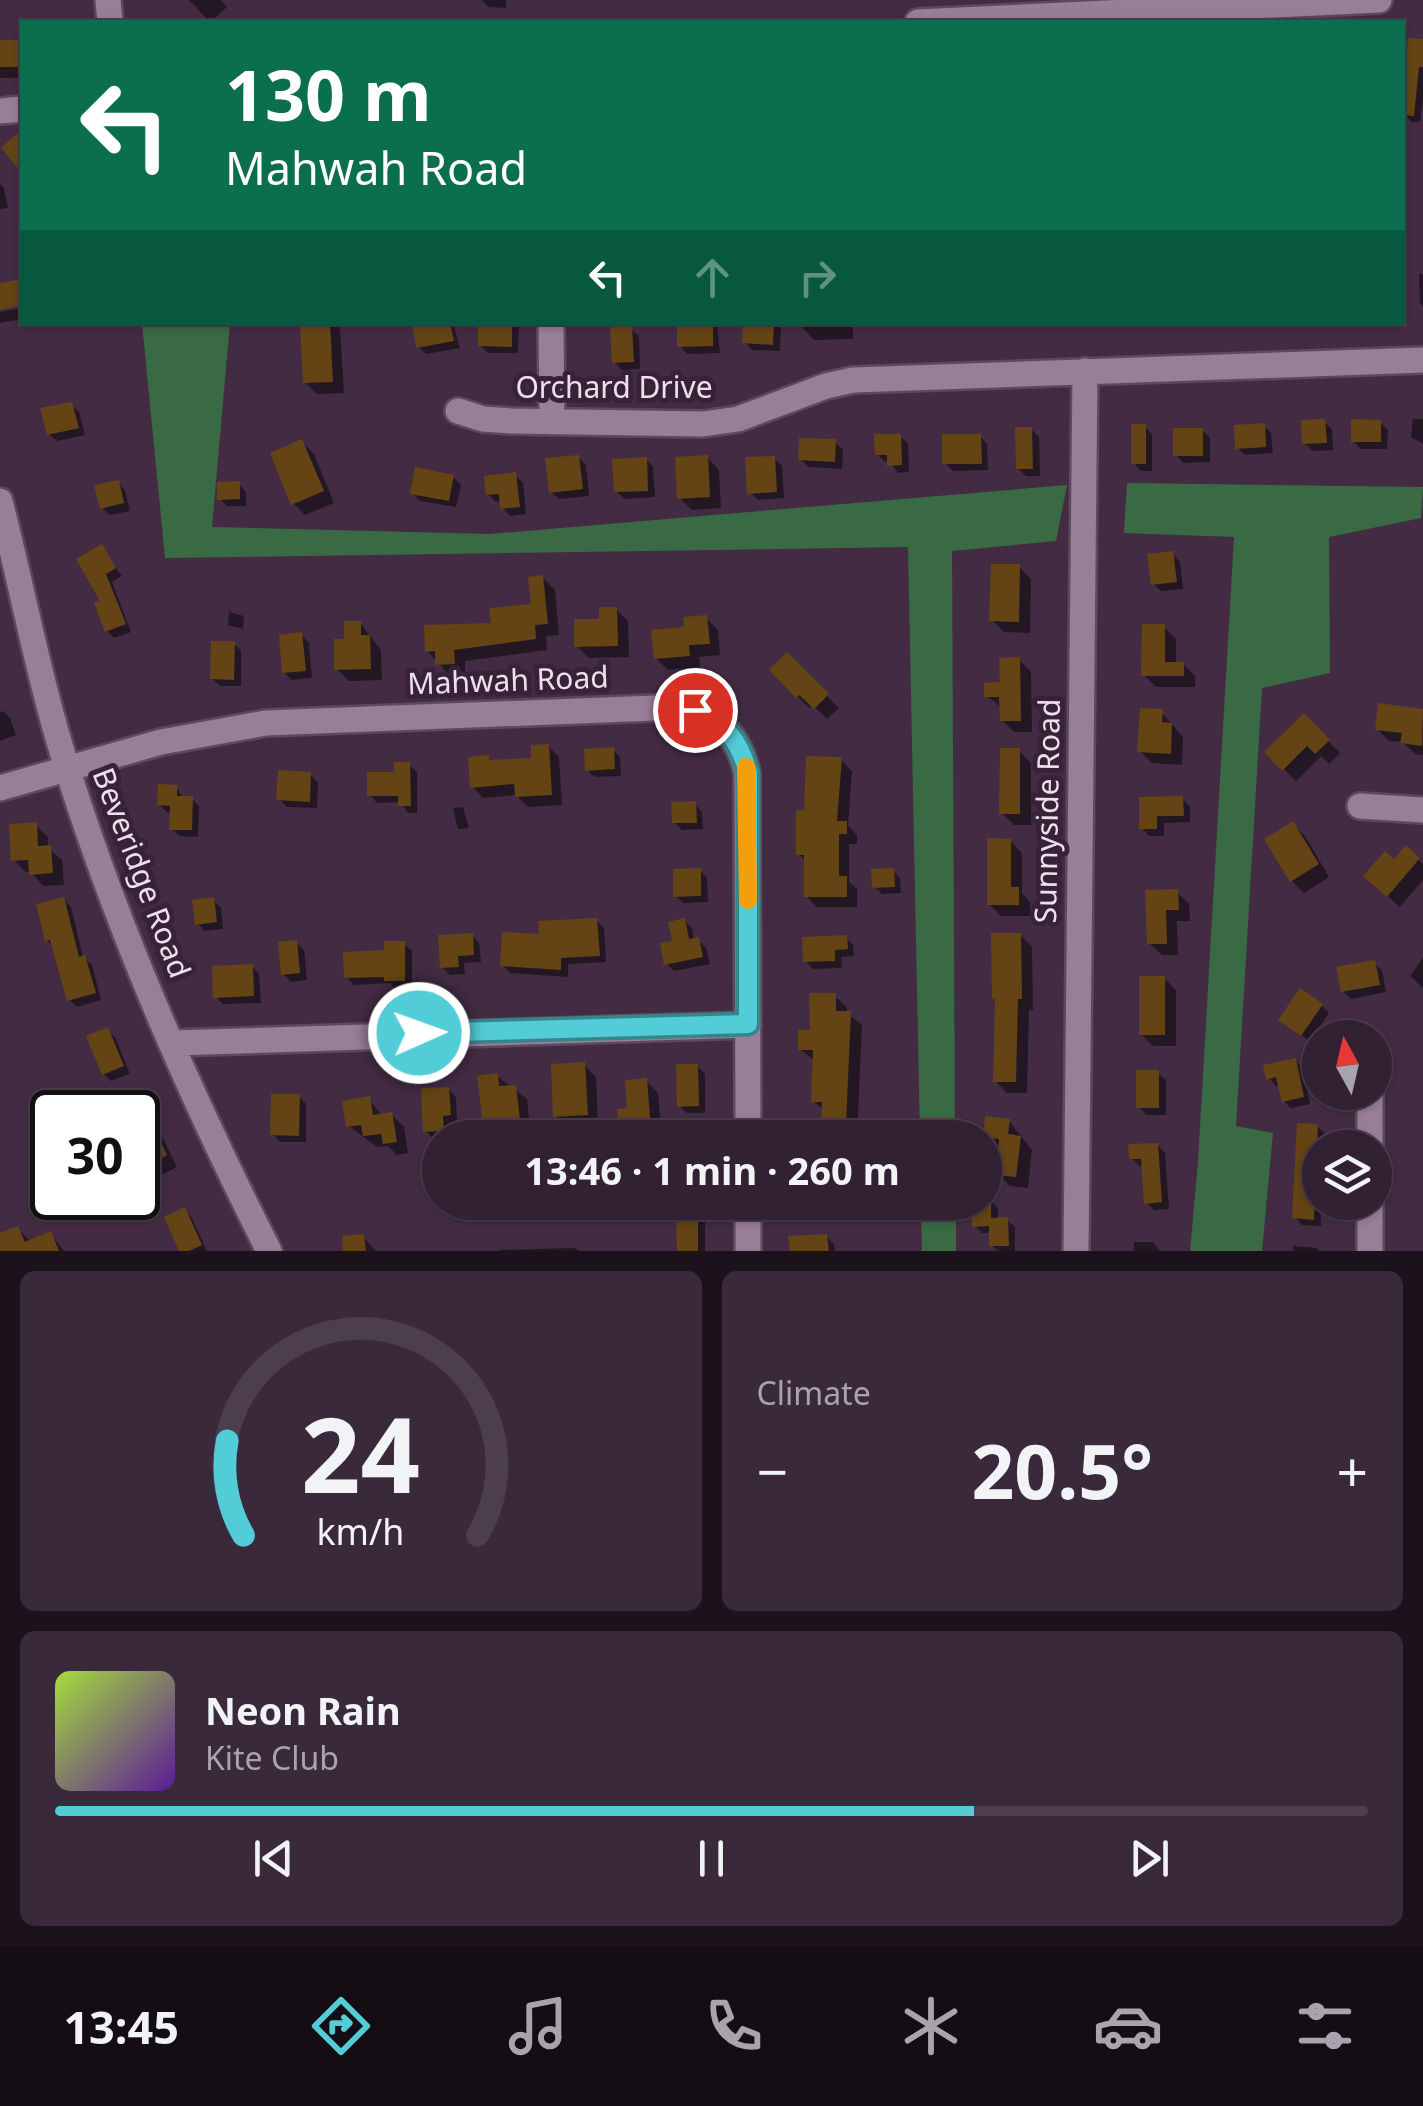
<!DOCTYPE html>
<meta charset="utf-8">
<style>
body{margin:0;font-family:"Noto Sans",sans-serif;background:#3a293a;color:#f1f3f6;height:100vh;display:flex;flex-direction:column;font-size:38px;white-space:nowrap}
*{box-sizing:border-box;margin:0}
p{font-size:32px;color:#a8a3ac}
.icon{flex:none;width:55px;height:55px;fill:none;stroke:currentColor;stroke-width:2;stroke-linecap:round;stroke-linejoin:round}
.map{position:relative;height:1251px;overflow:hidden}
.drawer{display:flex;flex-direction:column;gap:20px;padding:20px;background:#1c121c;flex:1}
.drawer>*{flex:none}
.banner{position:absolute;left:20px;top:20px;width:1385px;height:305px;border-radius:0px;box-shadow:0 2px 8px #0004,0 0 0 2px #4d3e4d;background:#0b6e4f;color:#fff;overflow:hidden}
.needle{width:65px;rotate:352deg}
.controls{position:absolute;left:1302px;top:1020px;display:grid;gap:20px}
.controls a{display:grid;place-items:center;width:90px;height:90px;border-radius:50%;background:#322132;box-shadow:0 2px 8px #0004,0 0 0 2px #4d3e4d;font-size:50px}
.speed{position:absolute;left:30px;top:1090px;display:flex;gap:20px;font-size:50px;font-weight:700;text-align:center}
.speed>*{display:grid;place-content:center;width:130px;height:130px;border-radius:50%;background:#322132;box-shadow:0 2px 8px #0004,0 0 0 2px #4d3e4d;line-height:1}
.speed .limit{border:5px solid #111;border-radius:15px;background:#fff;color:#111}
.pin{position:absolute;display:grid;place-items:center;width:85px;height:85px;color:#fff;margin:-42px;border:5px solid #fff;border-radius:50%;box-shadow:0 2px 10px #0007}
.me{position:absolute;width:110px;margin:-55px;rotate:88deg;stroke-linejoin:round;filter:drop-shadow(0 0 8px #0008)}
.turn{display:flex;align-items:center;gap:35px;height:210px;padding:0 40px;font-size:45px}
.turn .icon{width:130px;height:130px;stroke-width:2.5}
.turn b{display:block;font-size:70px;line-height:85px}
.lanes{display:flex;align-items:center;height:95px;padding:0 40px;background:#0003;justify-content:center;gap:50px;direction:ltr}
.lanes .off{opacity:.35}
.big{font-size:75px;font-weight:700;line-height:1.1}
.drawer .tile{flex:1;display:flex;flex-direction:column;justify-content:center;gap:15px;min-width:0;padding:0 35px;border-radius:15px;background:#3a293a}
.drawer .dial{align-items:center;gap:0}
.dial svg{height:260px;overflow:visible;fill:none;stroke:#4d3e4d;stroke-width:7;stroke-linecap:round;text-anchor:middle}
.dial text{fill:#f1f3f6;stroke:none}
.song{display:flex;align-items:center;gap:30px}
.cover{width:120px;height:120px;border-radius:15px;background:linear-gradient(135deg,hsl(80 70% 55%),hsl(270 70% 35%))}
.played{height:10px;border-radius:5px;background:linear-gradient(90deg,#52ccd6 70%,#4d3e4d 70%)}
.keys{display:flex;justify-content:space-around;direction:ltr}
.heat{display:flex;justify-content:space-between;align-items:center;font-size:55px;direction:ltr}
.drawer .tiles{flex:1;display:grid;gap:20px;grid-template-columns:1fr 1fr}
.tile:last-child{grid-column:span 2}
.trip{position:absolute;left:422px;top:1120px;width:580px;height:100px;border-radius:50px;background:#322132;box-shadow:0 2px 8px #0004,0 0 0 2px #4d3e4d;font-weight:700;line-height:100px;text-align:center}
.tab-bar{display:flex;height:160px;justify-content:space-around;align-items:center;background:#140d14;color:#a8a3ac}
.tab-bar .icon{width:70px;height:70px}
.tab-bar .current{color:#52ccd6}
.tab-bar b{font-size:45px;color:#f1f3f6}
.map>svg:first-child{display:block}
.green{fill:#396a44}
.shadow{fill:#0007}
.building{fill:#644414}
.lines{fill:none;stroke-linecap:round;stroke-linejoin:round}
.minor-casing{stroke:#5c495c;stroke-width:30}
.minor{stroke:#987e97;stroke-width:25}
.route-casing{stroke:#35858b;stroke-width:25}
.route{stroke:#52ccd6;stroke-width:18}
.slow{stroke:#f59e0b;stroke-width:18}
.labels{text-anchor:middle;stroke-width:10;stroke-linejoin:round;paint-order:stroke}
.street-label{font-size:30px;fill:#eddfed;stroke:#382238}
</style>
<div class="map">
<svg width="1423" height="1251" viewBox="0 0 1423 1251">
<rect width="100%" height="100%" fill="#432c43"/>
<!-- green -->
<path class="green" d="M142,323h88l-18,204 277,7 578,-49 -11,56 -104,10 3,586h-35l-12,-590 -743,11z
M1127,483l296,4 -2,31 -92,19 1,136 -68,15 -26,438 37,7 -11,118h-72l8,-89 36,-625 -110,-4z
M921,1203h35v48h-34z"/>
<!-- shadow -->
<path class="shadow" d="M189,0h32l6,7 -17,15z
M482,0h24v8l-17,-1z
M1423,41v57l-3,24h-8l-8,-8z
M0,43h22v35h-22z
M0,184l4,4 4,20 -8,1z
M1419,274h4v33l-3,-4z
M22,308v11l-22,4v-11z
M302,322h31l7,7 4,64 -27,1 -12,-12z
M418,322h35l7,26 -34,6 -7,-7z
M481,322h35l3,3 -1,28h-30l-8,-8z
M679,322h38l3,31 -33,1 -7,-8z
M746,322h35l-1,29 -28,-1 -7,-8z
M802,322h51v17l-39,1 -12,-13z
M879,322h29v2l-25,3z
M631,329l8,7 1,33 -18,1 -7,-8z
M71,405l8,7 6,23 -28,6 -8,-7z
M1413,419h10v25l-12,-7z
M1324,422l8,7 1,21 -21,1 -7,-8z
M1380,422l8,8 -1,19h-26l-8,-8z
M1264,426l7,7 2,20 -28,2 -7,-7z
M1145,427l7,7v37h-11l-7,-8z
M1031,429l8,8 1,39h-14l-8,-8z
M1202,430l8,8v24l-27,1 -7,-8z
M900,436l8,8 1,28 -11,1 -8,-11h-5l-8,-8z
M980,436l7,8 1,26 -35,1 -8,-8z
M302,442l12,12 20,49 -29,12 -12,-12z
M835,442l8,8 -1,19 -34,-2 -7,-8z
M578,457l8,8 3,31 -30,3 -8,-7z
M707,457l12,13 2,38 -29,2 -12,-12z
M774,458l8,8 2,32 -26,2 -8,-8z
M646,459l7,8 2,30 -31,2 -8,-8z
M515,475l8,8 3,31 -16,2 -7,-8 -1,-7 -6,1 -8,-8z
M453,477l8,8 -5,22 -36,-6 -7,-8z
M118,482l7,8 5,21 -20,4 -8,-7z
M239,484l7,8v14h-19l-7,-7z
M101,547l21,29 -10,6 19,50 -17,6 -7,-7z
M1172,554l8,8 3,27 -22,2 -8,-7z
M1019,567l12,12 -1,54 -26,-1 -12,-12z
M543,578l12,12 4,45 -13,1 1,14 -82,11v14l-15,1 -23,-25 106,-44z
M616,609l12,12 1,36 -40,1 -12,-12z
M229,612l15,4 -1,13 -15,-4z
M706,618l12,12 2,25 -21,2 1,10 -32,3 -12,-12 30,-28z
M360,623l21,27 1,30 -33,1 -12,-12z
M1164,627l12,12v25h7l12,12v11h-39l-12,-12z
M301,635l8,8 3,35 -20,2 -8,-8z
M234,644l7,7v35h-21l-8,-8z
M787,656l52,52 -12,11 -14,-14 -4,3 -37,-38z
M1019,660l12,12 1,60h-18l-12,-12v-12l-15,-12 15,-12z
M1380,706l43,5v44l-8,-1 -12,-12 -14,-1 -12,-12z
M3,711l7,7 6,17 -16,6v-29z
M1161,712l22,25 -1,28 -30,-2 -12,-12z
M1304,716l36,37 -11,11 -8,-8 -25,25 -29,-29z
M548,746l11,11 3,48 -34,2 -12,-12 -33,3 -10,-11 15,-29 5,5 41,-3z
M613,750l7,7 1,19 -26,1 -8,-7z
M1019,751l12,12v62h-17l-12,-12z
M841,760l11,11 -4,55 9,9v9h-8v38l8,7v18h-40l-11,-11v-35l-7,-7 7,-42z
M409,765l8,7v41h-9l-8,-11 -23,1 -7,-8z
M310,775l8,7 -1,26 -30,-1 -8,-8z
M176,787l8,12h8l7,7 -1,31 -19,-1 -7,-7v-17h-5l-8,-8z
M1141,799h41l8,7v16l-26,1v13h-15l-7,-8z
M695,804l7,8 1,17 -21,1 -8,-8z
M463,807l6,21 -11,1 -5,-21z
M1293,824l12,12 24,41 -25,16 -12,-12z
M36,825l12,12v11l14,12 2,25 -21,1 -12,-14h-5l-12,-12z
M1010,841l12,12v40l8,9v14h-29l-12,-12z
M1406,849l17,15v16l-23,27 -22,-19z
M700,870l7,8 1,24 -25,1 -7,-7z
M893,871l7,7 1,15 -19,1 -8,-7z
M1177,892l12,12 1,17h-13l1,34h-16l-13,-12 -1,-50z
M64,900l7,7 12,50 9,8 9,35 -24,7 -7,-7 -15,-52 -8,-8z
M213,900l8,8 2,21 -18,2 -7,-7z
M596,920l8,8 2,34 -38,2v13l-58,-4 -7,-8 38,-28z
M684,921l8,7 2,13 5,-1 7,8 4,16 -36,7 -8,-8z
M472,935l7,8 2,19 -17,1 1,11 -15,1 -8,-8z
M1020,935l12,12 1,63h-4l-2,83h-20l-12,-12z
M846,937l7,8 1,11 -13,1 1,11 -29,1 -7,-8z
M296,942l8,8 3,30 -16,2 -8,-8z
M404,944l8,7v37h-18l-4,-5 -36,2 -8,-8z
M1423,958v30l-13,-12z
M1374,963l8,7 4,22 -35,7 -8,-8z
M252,966l7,8 2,29 -38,1 -7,-7z
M1164,978l12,12v56h-23l-12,-12z
M835,996l12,12v5l15,12 -5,113h-35l2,-27 -10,-10 1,-40 -15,-12z
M1322,1006l7,7 -19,28 -21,-14z
M107,1030l8,7 15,37 -19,7 -7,-7z
M1295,1060l8,8 7,36 -19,4 -7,-7 -4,-16 -4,1 -7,-8z
M584,1065l12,12 2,49 -30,2 -12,-12z
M697,1066l8,8v39h-18l-8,-7z
M1158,1073l8,7v35h-20l-7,-8z
M497,1076l30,23 4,39h-40l-5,-6z
M646,1081l12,12 4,45h-36l-4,-5z
M448,1089l8,8 1,25 -8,1 1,15 -17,1 -7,-8z
M299,1097l7,7v38h-26l-7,-8z
M369,1099l13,17 10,-1 12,12 4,26 -11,2 -9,-9 -11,1 -28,-21z
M141,1106l12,12 24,49 -23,12 -16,-21v-46h-9z
M1009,1121l23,29 -4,38 -18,-2 -12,-12 3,-25 -16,-12z
M1317,1126l8,8 -1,14h-4l1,78 -19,-1 -7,-8z
M1158,1145l7,8 4,56 -15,1 -8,-8 -2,-36h-5l-7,-8z
M985,1201h5l8,7v12h9l8,7v24h-17l-6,-6 -1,-12h-9l-7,-7z
M831,1202h56v9l-46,2z
M697,1209l8,7v35h-26z
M185,1210l7,8 15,33h-26z
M18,1229l13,13 20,-8 13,17h-64v-15z
M826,1236l8,8 1,7h-43z
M363,1237l13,14h-30z
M1134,1242h19l7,9h-26z
M1293,1246l24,2 2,3h-26z
M575,1248l4,3h-80v-1z"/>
<!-- building -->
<path class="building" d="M1408,38l15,1v28h-4l-5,49 -12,-1z
M0,40h22v27h-22z
M22,129v44l-21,-25z
M22,279v26l-22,5v-27z
M300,322h30l3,60 -30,1z
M412,322h38l4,19 -38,7z
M478,322h34v25l-34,-1z
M677,322h36v24l-36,1z
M743,322h31l-1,23 -31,-2z
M632,326l2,36 -22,1 -2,-36z
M72,402l7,26 -32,7 -7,-27z
M1325,419l2,24 -25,1 -1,-24z
M1351,419l30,1v22h-30z
M1265,423l1,24 -31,2 -1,-24z
M1131,424h15v40h-15z
M1015,427h17l1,42h-17z
M1173,428h30v28h-30z
M874,434h27l1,31 -15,1v-11h-12z
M942,434h39l1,30h-40z
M799,438l37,1 -1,23 -37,-2z
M302,439l22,52 -33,14 -21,-52z
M579,455l4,34 -34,4 -4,-35z
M708,455l2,42 -33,2 -2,-42z
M775,456l2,36 -30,2 -2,-37z
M647,457l1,34 -34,1 -2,-33z
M415,467l39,8 -5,26 -39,-7z
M516,472l4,35 -20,2 -1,-15 -13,1 -2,-19z
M119,480l5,23 -24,6 -6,-24z
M240,481v18l-23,1v-18z
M102,544l14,24 -10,6 20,50 -21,8 -11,-29 6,-2 -24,-42z
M1173,551l4,31 -26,3 -4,-31z
M991,564h29l-1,58 -30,-1z
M543,575l5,49 -13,1 1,14 -82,11 1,14 -20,1v-14l-10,1 -1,-27 67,-2 -2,-15 42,-4 -3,-27z
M599,607h18l1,39 -44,1v-28h25z
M707,615l3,29 -21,1 1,11 -36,3 -3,-29 33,-3 -1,-10z
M344,621h17v14h9l1,34 -37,1v-31h10z
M1142,624h23v38h19v14h-43z
M302,632l4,39 -24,2 -3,-38z
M211,641h24l-1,39 -24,-1z
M787,652l42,42 -15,15 -15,-14 -3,3 -27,-28z
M1020,657l1,64h-21l-1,-24h-15v-14l16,-1 -1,-24z
M1378,703l45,6 -1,37 -22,-3 2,-10 -27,-3z
M1140,708l23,1 -1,13 10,1 -1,31 -34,-2z
M1304,713l26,27 -15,14 -8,-8 -25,25 -18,-19z
M549,744l3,51 -37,2 -1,-13 -44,4 -2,-31 21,-2v5l42,-2v-13z
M614,747l1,22 -30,2 -1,-22z
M1000,748h20v66h-21z
M806,756l36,1 -5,64h10v13h-8v42h8v21h-43v-42h-8v-45h8z
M394,762h16l1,44h-13v-10h-31v-24h27z
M278,770l33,2 -1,30 -34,-2z
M158,784l19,1v11h16l-1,34h-23l1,-24 -13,-1z
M1183,796l1,20h-27v13h-18v-32z
M696,801l1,22h-25l-1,-21z
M1293,821l26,43 -29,18 -26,-43z
M37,822l1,24 13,-1 2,28 -24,2 -1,-15 -17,1 -2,-37z
M987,838l24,1v48h8v18h-32z
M1406,845l14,13 -33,39 -24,-21 22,-25 9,8z
M701,868v28l-28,1v-28z
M894,868l1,19 -23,1 -1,-19z
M1178,889l1,21h-13l1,34h-20l-2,-54z
M64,897l15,60 6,-2 11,38 -29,8 -17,-61 -5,1 -9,-37z
M214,897l3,25 -22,3 -3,-25z
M597,918l3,38 -39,2v12l-61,-4 2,-34 37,2 -1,-13z
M685,918l4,21 10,-2 4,20 -39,8 -4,-22 12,-2 -4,-19z
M473,933l1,22 -16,1 1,11 -19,1 -2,-33z
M991,933h30l1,66h-4l-2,83h-23l2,-83h-3z
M847,935l1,14 -13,1v11l-32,1 -1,-25z
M297,940l3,33 -19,2 -3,-33z
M384,941h21v40h-21v-4l-40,1 -1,-26 41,-2z
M1375,960l5,25 -39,7 -5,-25z
M253,964l1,32 -41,2 -1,-32z
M1139,976h26v59h-26z
M1300,988l23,16 -22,32 -23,-16z
M809,993h27v18h15l-5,114 -25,-1 1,-22h-11l2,-52h-15v-20h12z
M108,1027l16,39 -22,9 -16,-39z
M1296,1058l8,39 -22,5 -6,-25 -10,3 -3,-15z
M585,1062l3,53 -35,2 -2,-53z
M676,1064h22l1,42 -22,1z
M1136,1070h23v38h-23z
M498,1073l1,13 17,-1 5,44 -37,4 -7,-57z
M647,1078l4,53 -32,3 -2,-25 10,-1 -2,-28z
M449,1087l2,28 -8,1 1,15 -21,1 -2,-44z
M271,1094h29l-1,42 -29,-1z
M138,1096l29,59 -29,15z
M370,1096l3,19 19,-3 5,30 -14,2 -2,-10 -18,2 -2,-11 -15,2 -4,-26z
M985,1116l25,3 -2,15 13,2 -5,41 -20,-2 3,-36 -16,-2z
M1297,1123l21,1 -4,96 -22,-2z
M1158,1143l4,59 -18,2 -3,-45h-12l-1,-15z
M972,1202h19v16l17,-1 1,29h-20v-20l-17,1z
M676,1206h22v45h-21z
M185,1207l17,38 -13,6h-10l-15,-34z
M18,1226l7,16 26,-11 8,20h-59v-18z
M364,1234l2,17h-23l-1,-15z
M827,1234l2,17h-39l-2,-15z"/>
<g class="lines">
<!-- minor casing -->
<g class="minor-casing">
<path id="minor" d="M108,0l2,22
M918,22l461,-22
M0,111l22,-2
M551,322l1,100
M458,411l25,8 29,2 191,3 35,-5 88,-33 27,-6 570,-20
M0,501c23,90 40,184 69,273 52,164 122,323 200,477
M0,788l161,-46 105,-19 414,-16c38,7 59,29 67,66l1,365
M1360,806l63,4
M173,1043l575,-18
M1370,1092v56
M748,1202v49
M1370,1202v49
M1076,1251l9,-880"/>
</g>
<!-- minor -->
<use href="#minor" class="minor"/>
</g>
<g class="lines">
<!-- route casing -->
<g class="route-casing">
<path id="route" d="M419,1033l329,-9v-251c-8,-32 -23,-50 -53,-63"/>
</g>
<!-- route -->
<use href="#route" class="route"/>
<!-- slow -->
<path class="slow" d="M746,767l2,133"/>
</g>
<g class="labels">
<!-- street labels -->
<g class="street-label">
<text x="614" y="398">Orchard Drive</text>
<text transform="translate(508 681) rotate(-2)" y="10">Mahwah Road</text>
<text transform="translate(1048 811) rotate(-89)" y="10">Sunnyside Road</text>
<text transform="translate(141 873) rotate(69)" y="10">Beveridge Road</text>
</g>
</g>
</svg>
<div class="controls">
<a><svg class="needle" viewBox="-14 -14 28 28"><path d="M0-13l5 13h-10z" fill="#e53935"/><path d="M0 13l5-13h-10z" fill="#a8a3ac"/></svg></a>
<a><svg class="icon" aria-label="layers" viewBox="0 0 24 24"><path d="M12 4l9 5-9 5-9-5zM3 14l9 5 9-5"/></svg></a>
</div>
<div class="speed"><div class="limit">30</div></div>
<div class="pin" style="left:695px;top:710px;background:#d93025"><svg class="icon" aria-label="arrive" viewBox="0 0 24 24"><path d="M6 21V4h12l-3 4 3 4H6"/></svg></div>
<svg class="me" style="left:419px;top:1033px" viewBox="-20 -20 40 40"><circle r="17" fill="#52ccd6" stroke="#fff" stroke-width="3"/><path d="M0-11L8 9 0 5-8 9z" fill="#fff"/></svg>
<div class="trip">13:46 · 1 min · 260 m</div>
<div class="banner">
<div class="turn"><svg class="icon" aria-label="left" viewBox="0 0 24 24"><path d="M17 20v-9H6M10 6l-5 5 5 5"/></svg><div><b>130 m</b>Mahwah Road</div></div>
<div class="lanes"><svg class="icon" aria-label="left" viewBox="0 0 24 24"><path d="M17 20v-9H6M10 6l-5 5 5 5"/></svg><svg class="icon off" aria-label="ahead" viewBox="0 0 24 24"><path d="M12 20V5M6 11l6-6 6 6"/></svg><svg class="icon off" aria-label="right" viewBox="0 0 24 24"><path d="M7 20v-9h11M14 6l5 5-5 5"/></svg></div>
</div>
</div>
<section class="drawer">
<div class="tiles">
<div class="tile dial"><svg viewBox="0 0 100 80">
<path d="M14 69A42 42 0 1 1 86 69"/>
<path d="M14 69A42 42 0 0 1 9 40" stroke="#52ccd6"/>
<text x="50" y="56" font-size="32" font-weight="700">24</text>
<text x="50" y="72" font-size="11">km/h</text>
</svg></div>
<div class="tile"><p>Climate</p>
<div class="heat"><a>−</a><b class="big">20.5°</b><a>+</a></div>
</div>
<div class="tile">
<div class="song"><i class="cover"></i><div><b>Neon Rain</b><p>Kite Club</p></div></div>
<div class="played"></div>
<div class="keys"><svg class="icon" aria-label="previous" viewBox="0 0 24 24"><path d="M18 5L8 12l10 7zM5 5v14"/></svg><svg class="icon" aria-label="pause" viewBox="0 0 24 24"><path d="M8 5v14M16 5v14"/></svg><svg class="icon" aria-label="next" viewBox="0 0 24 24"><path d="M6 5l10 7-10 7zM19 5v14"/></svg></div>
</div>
</div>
</section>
<nav class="tab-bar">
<b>13:45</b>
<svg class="icon current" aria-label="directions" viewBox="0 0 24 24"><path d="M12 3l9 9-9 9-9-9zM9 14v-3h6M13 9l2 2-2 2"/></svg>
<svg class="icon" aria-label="music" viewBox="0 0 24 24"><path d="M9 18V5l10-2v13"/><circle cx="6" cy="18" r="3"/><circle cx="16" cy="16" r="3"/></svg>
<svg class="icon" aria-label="phone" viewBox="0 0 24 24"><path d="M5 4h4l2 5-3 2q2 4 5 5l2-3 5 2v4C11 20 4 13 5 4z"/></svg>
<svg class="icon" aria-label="climate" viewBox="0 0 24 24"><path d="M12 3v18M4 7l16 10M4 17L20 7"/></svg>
<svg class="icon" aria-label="car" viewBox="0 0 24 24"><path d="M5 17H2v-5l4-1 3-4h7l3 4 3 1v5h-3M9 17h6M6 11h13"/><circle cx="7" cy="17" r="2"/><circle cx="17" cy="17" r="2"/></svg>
<svg class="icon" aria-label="filters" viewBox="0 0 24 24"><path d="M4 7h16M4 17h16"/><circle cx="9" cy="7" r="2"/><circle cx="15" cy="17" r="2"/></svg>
</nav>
